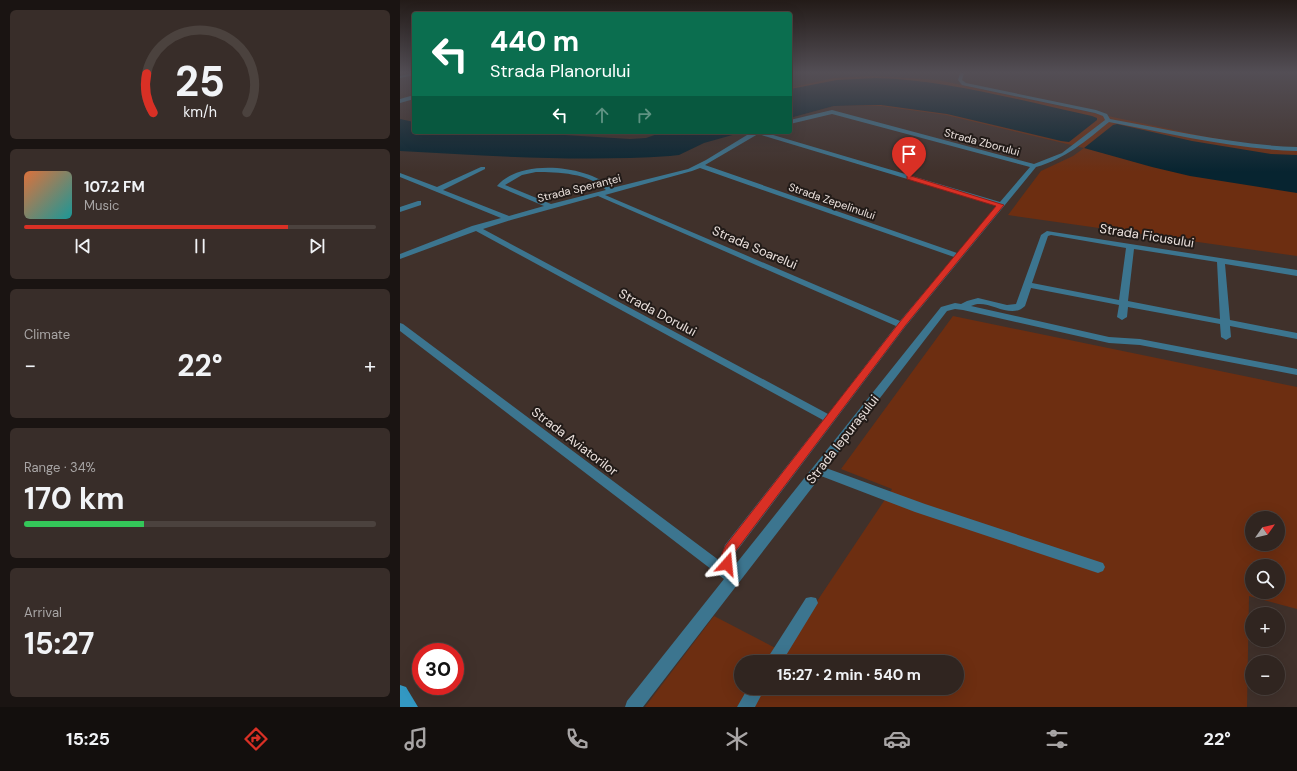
<!DOCTYPE html>
<meta charset="utf-8">
<style>
body{margin:0;font-family:"DM Sans",sans-serif;background:#382d29;color:#f1f3f6;height:100vh;display:flex;flex-direction:column;font-size:15px;white-space:nowrap}
*{box-sizing:border-box;margin:0}
p{font-size:13px;color:#a8a5a5}
.icon{flex:none;width:22px;height:22px;fill:none;stroke:currentColor;stroke-width:2;stroke-linecap:round;stroke-linejoin:round}
.map{position:relative;flex:1;overflow:hidden}
.drawer{display:flex;flex-direction:column;gap:10px;padding:10px;background:#1a1412;width:400px}
.drawer>*{flex:none}
.top-card{position:absolute;left:12px;top:12px;width:380px;height:122px;border-radius:4px;box-shadow:0 4px 16px #0002,0 0 0 1px #4b423e;background:#0b6e4f;color:#fff;overflow:hidden}
.needle{width:26px;rotate:56deg}
.tools{position:absolute;left:845px;top:511px;display:grid;gap:8px}
.tools a{display:grid;place-items:center;width:40px;height:40px;border-radius:50%;background:#302520;box-shadow:0 4px 16px #0002,0 0 0 1px #4b423e;font-size:20px}
.speed{position:absolute;left:12px;top:643px;display:flex;gap:8px;font-size:20px;font-weight:700;text-align:center}
.speed>*{display:grid;place-content:center;width:52px;height:52px;border-radius:50%;background:#302520;box-shadow:0 4px 16px #0002,0 0 0 1px #4b423e;line-height:1}
.speed .limit{border:6px solid #d22;background:#fff;color:#111}
.pin{position:absolute;display:grid;place-items:center;width:34px;height:34px;color:#fff;margin:-41px -17px;border-radius:50% 50% 50% 0;rotate:-45deg;box-shadow:0 0 4px #0007}
.pin .icon{rotate:45deg}
.me{position:absolute;width:44px;margin:-22px;rotate:18deg;stroke-linejoin:round;filter:drop-shadow(0 0 3px #0008)}
.turn{display:flex;align-items:center;gap:14px;height:84px;padding:0 12px;font-size:18px}
.turn .icon{width:52px;height:52px;stroke-width:2.5}
.turn b{display:block;font-size:28px;line-height:34px}
.lanes{display:flex;align-items:center;height:38px;padding:0 12px;background:#0003;justify-content:center;gap:20px;direction:ltr}
.lanes .off{opacity:.35}
.big{font-size:30px;font-weight:700;line-height:1.1}
.drawer .card{flex:1;display:flex;flex-direction:column;justify-content:center;gap:6px;min-width:0;padding:0 14px;border-radius:6px;background:#382d29}
.drawer .dial{align-items:center;gap:0}
.dial svg{height:104px;overflow:visible;fill:none;stroke:#4b423e;stroke-width:7;stroke-linecap:round;text-anchor:middle}
.dial text{fill:#f1f3f6;stroke:none}
.song{display:flex;align-items:center;gap:12px}
.cover{width:48px;height:48px;border-radius:6px;background:linear-gradient(135deg,hsl(20 70% 55%),hsl(180 70% 35%))}
.played{height:4px;border-radius:2px;background:linear-gradient(90deg,#d93025 75%,#4b423e 75%)}
.keys{display:flex;justify-content:space-around;direction:ltr}
.heat{display:flex;justify-content:space-between;align-items:center;font-size:22px;direction:ltr}
.charge{height:6px;border-radius:3px;background:linear-gradient(90deg,#34c759 34%,#4b423e 0)}
.trip{position:absolute;left:334px;top:655px;width:230px;height:40px;border-radius:20px;background:#302520;box-shadow:0 4px 16px #0002,0 0 0 1px #4b423e;font-weight:700;line-height:40px;text-align:center}
.dock{display:flex;height:64px;justify-content:space-around;align-items:center;background:#130f0d;color:#a8a5a5}
.dock .icon{width:28px;height:28px}
.dock .current{color:#d93025}
.dock b{font-size:18px;color:#f1f3f6}
main{display:flex;flex:1;min-height:0}
.map>svg:first-child{display:block}
.green{fill:#6d2e11;fill-rule:evenodd}
.water{fill:#072430}
.lines{fill:none;stroke-linecap:round;stroke-linejoin:round}
.minor{fill:#3c758f;fill-rule:evenodd}
.secondary{fill:#3398c2;fill-rule:evenodd}
.route{fill:#d93025;stroke:#8d1f18}
.labels{text-anchor:middle;stroke-width:4;stroke-linejoin:round;paint-order:stroke}
.far-street-label{font-size:11px;fill:#ebe1dd;stroke:#221b18}
.street-label{font-size:13px;fill:#ebe1dd;stroke:#221b18}
</style>
<main>
<section class="drawer">
<div class="card dial"><svg viewBox="0 0 100 80">
<path d="M14 69A42 42 0 1 1 86 69"/>
<path d="M14 69A42 42 0 0 1 9 39" stroke="#d93025"/>
<text x="50" y="56" font-size="32" font-weight="700">25</text>
<text x="50" y="72" font-size="11">km/h</text>
</svg></div>
<div class="card">
<div class="song"><i class="cover"></i><div><b>107.2 FM</b><p>Music</p></div></div>
<div class="played"></div>
<div class="keys"><svg class="icon" aria-label="previous" viewBox="0 0 24 24"><path d="M18 5L8 12l10 7zM5 5v14"/></svg><svg class="icon" aria-label="pause" viewBox="0 0 24 24"><path d="M8 5v14M16 5v14"/></svg><svg class="icon" aria-label="next" viewBox="0 0 24 24"><path d="M6 5l10 7-10 7zM19 5v14"/></svg></div>
</div>
<div class="card"><p>Climate</p>
<div class="heat"><a>−</a><b class="big">22°</b><a>+</a></div>
</div>
<div class="card"><p>Range · 34%</p><b class="big">170 km</b><div class="charge"></div></div>
<div class="card"><p>Arrival</p><b class="big">15:27</b></div>
</section>
<div class="map">
<svg width="897" height="707" viewBox="0 0 897 707">
<rect width="100%" height="100%" fill="#40312b"/>
<!-- green -->
<path class="green" d="M472,76l66,4 264,56 65,11 30,1v108l-289,-41 33,-44 32,-15 11,-8 -138,-33 -65,-9h-47l-44,12v-30l44,-10z
M553,316l344,71v222l-48,-13 -2,111h-602l69,-91 69,36 109,-163 -51,-20zM852,518h26v26h-26zM852,566h26v26h-26zM341,662h216v26h-216z"/>
<!-- water -->
<path class="water" d="M476,78c73,2 145,23 216,38l5,2v2l-28,22 -8,-1 -114,-27 -66,-9 -47,1 -44,12v-29l47,-9z
M0,119l14,3v10h101l115,7 16,-1 17,-6h80l-39,11 -25,12 -9,1c-90,6 -180,0 -270,-5z
M717,124l75,17 79,13 26,1v38l-107,-17 -38,-9 -68,-19 29,-23z"/>
<g class="lines">
<!-- minor -->
<path class="minor" d="M13,73l1,2 -14,3v-2z
M560,73h4l-2,7 4,3 130,27 11,4 3,5c62,11 124,26 187,28v4c-63,-2 -126,-17 -188,-29 -23,19 -44,37 -73,45l-131,160 -169,225 -1,13 206,-258 14,-4 6,1 6,-3 11,-3 29,7 9,-1 25,-69 6,-4 250,39v6l-72,-12 5,56 67,13v6l-67,-13 1,11 -5,3 -5,-3 -1,-13 -92,-17 -1,10 -5,3 -5,-3 2,-12 -88,-17 -6,18c-15,15 -38,-9 -54,0l138,31 31,2 157,30v6l-157,-30 -31,-2 -146,-33 -8,-1 -8,2 -121,157 99,36 178,59 2,4 -2,4 -5,2 -183,-61 -94,-36 -178,231h-18l2,-6 97,-122 -324,-248v-8l3,1 317,237 5,-16 98,-125 -347,-189 -76,28v-5l72,-28 29,-8 -101,-41v-4l37,14 44,-20h4v2l-42,21 66,26 35,-10 -47,-20c23,-28 90,-21 115,2l76,-19 18,-9 41,-25 6,-3h10l237,70 30,-35 -198,-53 -42,10v-4l42,-10 202,54 28,-11 43,-33 -2,-4 -8,-3 -133,-28 -4,-5zM358,134l239,72 -40,47 -252,-88zM300,168l254,89 -54,64 -295,-126 87,-24zM136,172c22,0 53,1 70,18l-55,14 -46,-19 17,-10zM198,196l298,130 -68,88 -345,-185 28,-9zM651,235l75,13 -7,52 -87,-17 16,-47zM734,249l83,13 3,57 -92,-18z
M14,95v4l-14,4v-4z
M222,132h6l-4,3 -2,-1z
M18,201h3v4l-21,7v-5z
M411,597l5,1 2,5 -36,59h-17l41,-64z
M348,688h17l-10,19h-18z"/>
<!-- secondary -->
<path class="secondary" d="M0,685l6,2 12,20h-18z"/>
</g>
<!-- sky -->
<linearGradient id="sky" x2="0" y2="1"><stop stop-color="#231b18"/><stop offset="0.42" stop-color="#534e55"/><stop offset="1" stop-color="#534e55" stop-opacity="0"/></linearGradient>
<rect width="897" height="172" fill="url(#sky)"/>
<!-- route -->
<path class="route" d="M507,176h4l93,29 -99,121 -170,226 -3,16 -5,1 -5,-1c-4,-8 0,-15 4,-23l173,-222 97,-117 -89,-27z"/>
<g class="labels">
<!-- far-street labels -->
<g class="far-street-label">
<text transform="translate(582 142) rotate(15)" y="4">Strada Zborului</text>
<text transform="translate(179 188) rotate(-14)" y="4">Strada Speranței</text>
<text transform="translate(432 201) rotate(19)" y="4">Strada Zepelinului</text>
</g>
<!-- street labels -->
<g class="street-label">
<text transform="translate(747 235) rotate(9)" y="5">Strada Ficusului</text>
<text transform="translate(355 247) rotate(23)" y="5">Strada Soarelui</text>
<text transform="translate(258 312) rotate(28)" y="5">Strada Dorului</text>
<text transform="translate(442 439) rotate(-52)" y="5">Strada Iepurașului</text>
<text transform="translate(175 441) rotate(37)" y="5">Strada Aviatorilor</text>
</g>
</g>
</svg>
<div class="tools">
<a><svg class="needle" viewBox="-14 -14 28 28"><path d="M0-13l5 13h-10z" fill="#e53935"/><path d="M0 13l5-13h-10z" fill="#a8a5a5"/></svg></a>
<a><svg class="icon" aria-label="search" viewBox="0 0 24 24"><circle cx="10" cy="10" r="6"/><path d="M15 15l6 6"/></svg></a>
<a>+</a>
<a>−</a>
</div>
<div class="speed"><div class="limit">30</div></div>
<div class="pin" style="left:509px;top:178px;background:#d93025"><svg class="icon" aria-label="arrive" viewBox="0 0 24 24"><path d="M6 21V4h12l-3 4 3 4H6"/></svg></div>
<svg class="me" style="left:327px;top:564px" viewBox="-20 -20 40 40"><path d="M0-17L14 15 0 8-14 15z" fill="#d93025" stroke="#fff" stroke-width="4"/></svg>
<div class="trip">15:27 · 2 min · 540 m</div>
<div class="top-card">
<div class="turn"><svg class="icon" aria-label="left" viewBox="0 0 24 24"><path d="M17 20v-9H6M10 6l-5 5 5 5"/></svg><div><b>440 m</b>Strada Planorului</div></div>
<div class="lanes"><svg class="icon" aria-label="left" viewBox="0 0 24 24"><path d="M17 20v-9H6M10 6l-5 5 5 5"/></svg><svg class="icon off" aria-label="ahead" viewBox="0 0 24 24"><path d="M12 20V5M6 11l6-6 6 6"/></svg><svg class="icon off" aria-label="right" viewBox="0 0 24 24"><path d="M7 20v-9h11M14 6l5 5-5 5"/></svg></div>
</div>
</div>
</main>
<nav class="dock">
<b>15:25</b>
<svg class="icon current" aria-label="directions" viewBox="0 0 24 24"><path d="M12 3l9 9-9 9-9-9zM9 14v-3h6M13 9l2 2-2 2"/></svg>
<svg class="icon" aria-label="music" viewBox="0 0 24 24"><path d="M9 18V5l10-2v13"/><circle cx="6" cy="18" r="3"/><circle cx="16" cy="16" r="3"/></svg>
<svg class="icon" aria-label="phone" viewBox="0 0 24 24"><path d="M5 4h4l2 5-3 2q2 4 5 5l2-3 5 2v4C11 20 4 13 5 4z"/></svg>
<svg class="icon" aria-label="climate" viewBox="0 0 24 24"><path d="M12 3v18M4 7l16 10M4 17L20 7"/></svg>
<svg class="icon" aria-label="car" viewBox="0 0 24 24"><path d="M5 17H2v-5l4-1 3-4h7l3 4 3 1v5h-3M9 17h6M6 11h13"/><circle cx="7" cy="17" r="2"/><circle cx="17" cy="17" r="2"/></svg>
<svg class="icon" aria-label="filters" viewBox="0 0 24 24"><path d="M4 7h16M4 17h16"/><circle cx="9" cy="7" r="2"/><circle cx="15" cy="17" r="2"/></svg>
<b>22°</b>
</nav>
